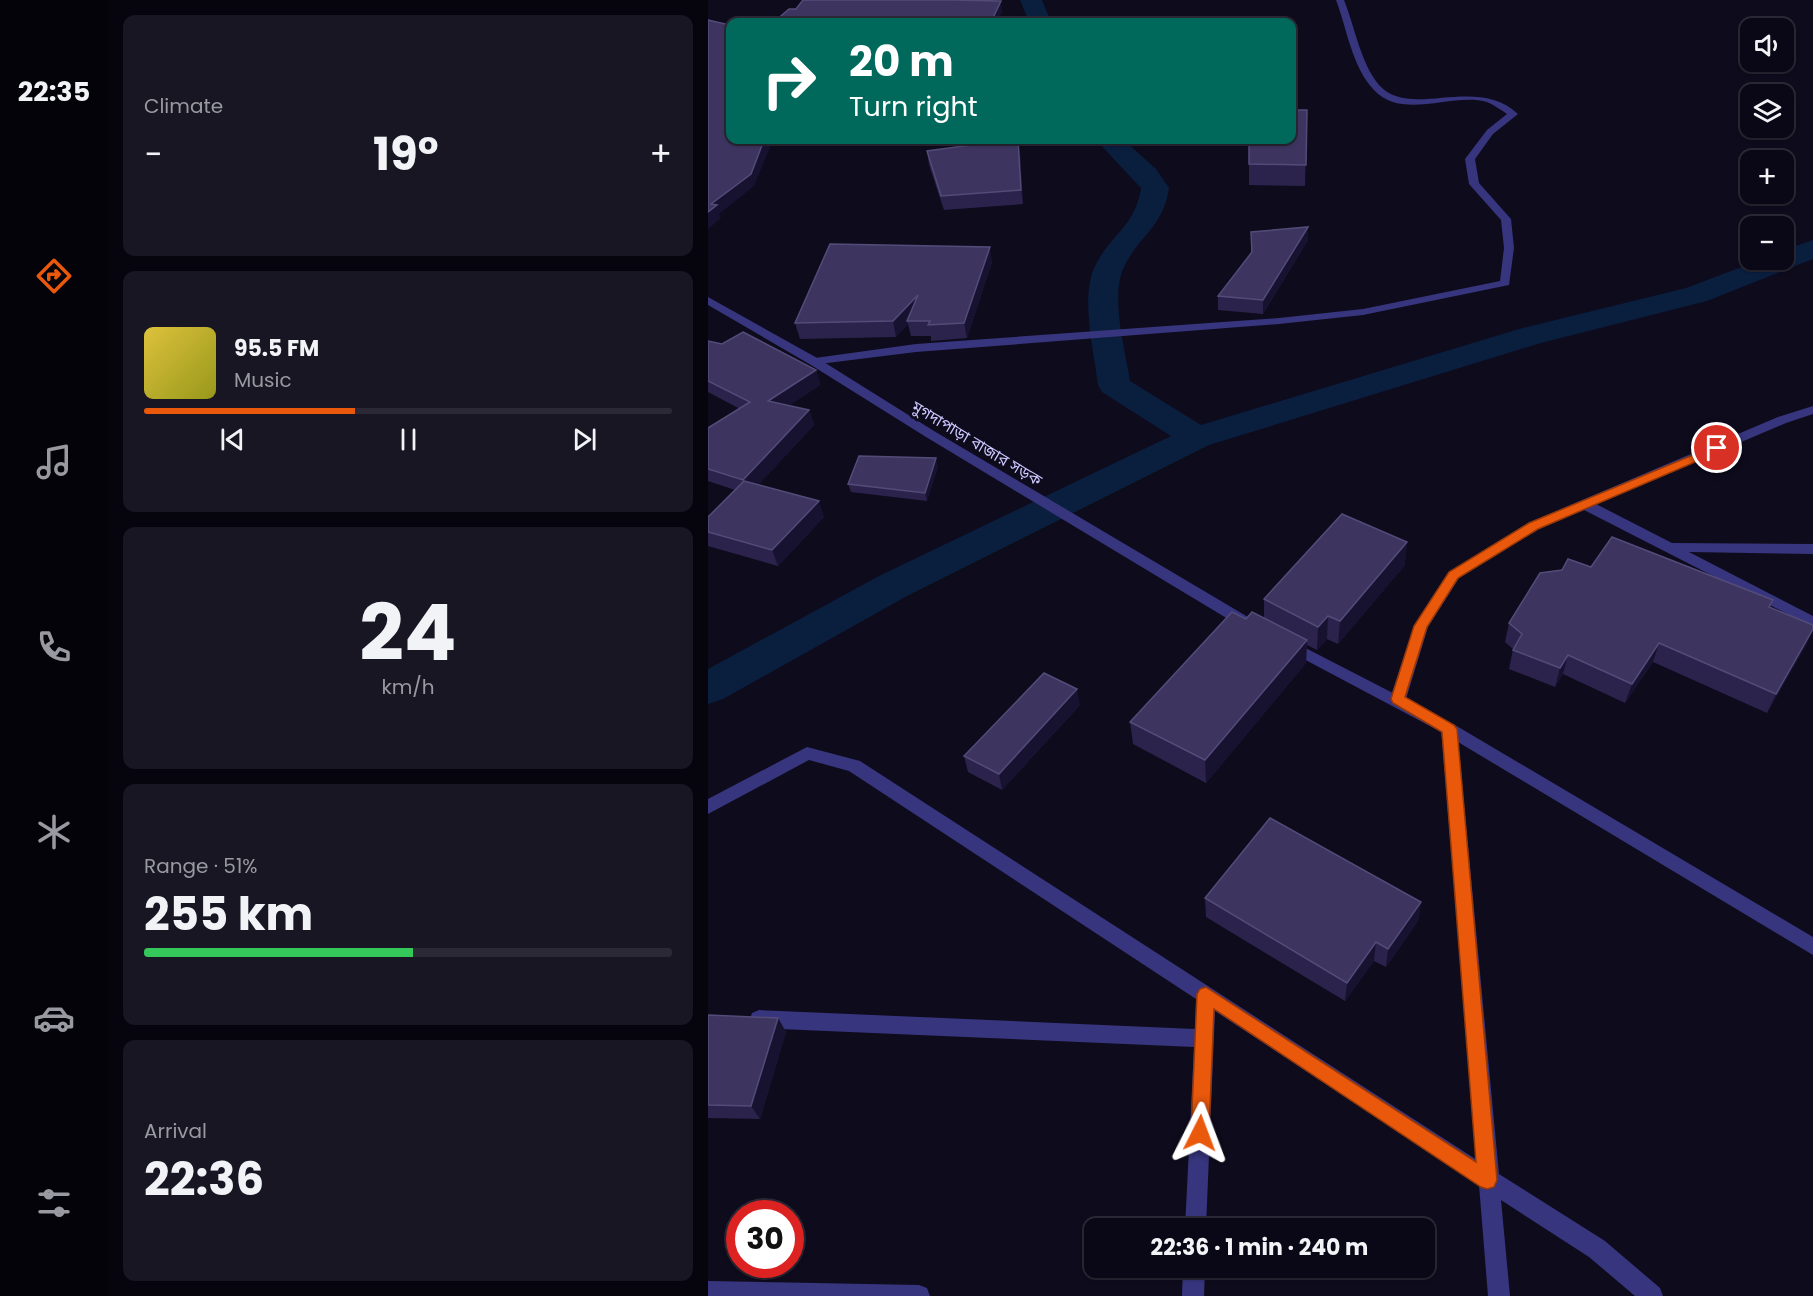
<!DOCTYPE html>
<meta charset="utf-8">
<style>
body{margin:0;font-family:Poppins,"Noto Sans Bengali",sans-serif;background:#181623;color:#f1f3f6;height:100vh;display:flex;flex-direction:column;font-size:22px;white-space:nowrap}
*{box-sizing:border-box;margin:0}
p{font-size:20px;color:#999aa1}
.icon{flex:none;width:33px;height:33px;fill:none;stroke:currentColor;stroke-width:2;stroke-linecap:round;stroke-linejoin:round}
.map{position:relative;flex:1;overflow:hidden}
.panel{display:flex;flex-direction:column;gap:15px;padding:15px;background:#06040c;width:600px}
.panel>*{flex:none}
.banner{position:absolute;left:18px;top:18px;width:570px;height:126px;border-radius:12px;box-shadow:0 2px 4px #0004,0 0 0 2px #2a2935;background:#00695c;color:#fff;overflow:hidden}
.controls{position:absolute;left:1032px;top:18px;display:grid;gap:12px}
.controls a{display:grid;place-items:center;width:54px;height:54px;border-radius:12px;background:#0a0816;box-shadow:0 2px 4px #0004,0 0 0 2px #2a2935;font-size:30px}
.speed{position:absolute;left:18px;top:1200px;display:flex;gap:12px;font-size:30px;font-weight:700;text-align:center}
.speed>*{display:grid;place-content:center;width:78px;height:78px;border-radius:50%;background:#0a0816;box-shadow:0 2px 4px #0004,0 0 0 2px #2a2935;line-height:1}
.speed .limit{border:9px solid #d22;background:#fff;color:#111}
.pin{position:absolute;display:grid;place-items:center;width:51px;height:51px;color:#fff;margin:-26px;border:3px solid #fff;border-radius:50%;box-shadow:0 2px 6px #0007}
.me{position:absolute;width:66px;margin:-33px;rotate:3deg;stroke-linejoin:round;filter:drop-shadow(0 0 4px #0008)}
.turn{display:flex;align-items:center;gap:21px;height:126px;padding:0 24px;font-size:27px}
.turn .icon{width:78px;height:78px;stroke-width:2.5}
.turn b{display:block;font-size:42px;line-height:51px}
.big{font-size:45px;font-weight:700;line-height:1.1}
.panel .card{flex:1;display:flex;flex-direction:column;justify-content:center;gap:9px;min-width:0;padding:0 21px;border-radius:12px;background:#181623}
.panel .dial{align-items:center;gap:0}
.dial b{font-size:78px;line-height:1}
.song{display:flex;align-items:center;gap:18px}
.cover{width:72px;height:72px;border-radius:9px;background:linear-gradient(135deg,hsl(50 70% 55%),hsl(60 70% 35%))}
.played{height:6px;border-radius:3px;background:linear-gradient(90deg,#ea580c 40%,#2a2935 40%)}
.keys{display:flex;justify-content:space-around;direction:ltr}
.heat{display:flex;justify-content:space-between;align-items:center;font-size:33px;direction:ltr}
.charge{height:9px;border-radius:4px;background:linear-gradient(90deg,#34c759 51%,#2a2935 0)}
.trip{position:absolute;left:376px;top:1218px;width:351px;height:60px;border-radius:12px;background:#0a0816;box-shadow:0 2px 4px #0004,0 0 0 2px #2a2935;font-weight:700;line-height:60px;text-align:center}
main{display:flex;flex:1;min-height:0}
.dock{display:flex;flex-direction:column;width:108px;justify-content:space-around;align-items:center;background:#040309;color:#999aa1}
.dock .icon{width:42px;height:42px}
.dock .active{color:#ea580c}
.dock b{font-size:27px;color:#f1f3f6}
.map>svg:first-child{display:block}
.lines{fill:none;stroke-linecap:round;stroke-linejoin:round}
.canal{fill:#0a1e3e;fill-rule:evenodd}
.minor{fill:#37357d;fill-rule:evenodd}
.tertiary{fill:#37357d;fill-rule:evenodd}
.wall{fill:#2b234c}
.shaded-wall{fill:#181231}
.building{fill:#3d3560;stroke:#534c79;stroke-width:1.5}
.route{fill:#ea580c;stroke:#983908;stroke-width:1.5}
.labels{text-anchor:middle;stroke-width:6;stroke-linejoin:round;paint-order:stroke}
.street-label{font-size:16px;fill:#cdc8ff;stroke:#0e0b1d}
</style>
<main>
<nav class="dock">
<b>22:35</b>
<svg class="icon active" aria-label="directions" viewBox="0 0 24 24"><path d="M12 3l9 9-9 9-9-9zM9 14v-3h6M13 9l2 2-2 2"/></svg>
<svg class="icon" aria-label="music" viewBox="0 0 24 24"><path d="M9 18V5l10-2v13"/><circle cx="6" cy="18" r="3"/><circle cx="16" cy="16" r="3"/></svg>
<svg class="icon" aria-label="phone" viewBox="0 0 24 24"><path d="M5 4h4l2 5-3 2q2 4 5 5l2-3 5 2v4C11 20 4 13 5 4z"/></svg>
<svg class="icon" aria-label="climate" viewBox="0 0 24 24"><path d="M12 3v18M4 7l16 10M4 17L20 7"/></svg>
<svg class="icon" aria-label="car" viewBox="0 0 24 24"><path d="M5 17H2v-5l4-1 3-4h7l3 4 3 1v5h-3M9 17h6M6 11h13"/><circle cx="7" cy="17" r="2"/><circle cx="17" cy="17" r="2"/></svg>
<svg class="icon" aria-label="filters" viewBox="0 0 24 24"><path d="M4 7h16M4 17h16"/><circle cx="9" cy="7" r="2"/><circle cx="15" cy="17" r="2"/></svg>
</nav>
<section class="panel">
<div class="card"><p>Climate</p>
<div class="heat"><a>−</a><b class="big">19°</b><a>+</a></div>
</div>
<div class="card">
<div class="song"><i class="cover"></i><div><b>95.5 FM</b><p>Music</p></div></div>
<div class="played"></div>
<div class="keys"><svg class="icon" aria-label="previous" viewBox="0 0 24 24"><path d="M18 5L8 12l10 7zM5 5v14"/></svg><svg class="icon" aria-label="pause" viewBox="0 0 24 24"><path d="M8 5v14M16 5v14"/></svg><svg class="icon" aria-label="next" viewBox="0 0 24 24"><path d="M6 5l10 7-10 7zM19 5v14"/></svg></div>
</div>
<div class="card dial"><b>24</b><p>km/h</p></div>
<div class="card"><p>Range · 51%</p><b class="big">255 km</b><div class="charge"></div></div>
<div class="card"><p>Arrival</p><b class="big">22:36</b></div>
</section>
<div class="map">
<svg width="1105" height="1296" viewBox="0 0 1105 1296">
<rect width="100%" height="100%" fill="#0e0b1d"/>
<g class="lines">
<!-- canal -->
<path class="canal" d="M312,0h22l9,22h-22z
M388,140h28l32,29 13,19c-6,40 -30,47 -45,79 -14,29 1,82 6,114l71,44 318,-96 167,-41 74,-28h24v-10l29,-10v19l-106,42 -166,42 -332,102 -302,151 -184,103 -15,5v-35l171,-93 292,-140 -69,-44 -4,-7c-4,-33 -18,-88 -3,-119 15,-31 40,-39 46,-78z"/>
<!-- minor -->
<path class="minor" d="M628,0h8c11,27 16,62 35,85 31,35 97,-11 139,29l-25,20 -18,25 4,24 32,36 3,29 -5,37 -146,30 -84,9 -363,28 -105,13v-6l4,-1 101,-14 363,-26 84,-9 137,-28 4,-33 -3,-28 -32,-36 -4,-25 22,-29 20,-16c-6,-4 -13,-9 -20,-12 -35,-10 -84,19 -113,-12 -22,-23 -27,-61 -38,-90z
M1105,406v8l-27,9 -190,81 76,39 141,1v10l-124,-2 124,64v11l-229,-117 -46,19 -79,49 -31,49 -22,72 -3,4h-10l-3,-4 24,-73 35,-54 79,-49 250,-106z
M741,723l6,2 2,4 42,445 106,67 55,47 3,8h-28l-46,-39 -88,-57 9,96h-22l-9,-111 -264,-174 -9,217h-21l9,-181 -435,-19 -7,-3 -2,-6 2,-6 7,-3 436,19 1,-30 -347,-228 -40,-11 -101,54v-15l99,-52 53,14 617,399 -36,-431 2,-4z
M475,1268h22l-1,28h-22z
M0,1281l211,4 8,3 3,8h-222z"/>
<!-- tertiary -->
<path class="tertiary" d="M0,297l111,62 115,72 319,189 2,4 -2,4h-10l-317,-191 -115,-72 -103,-60z
M580,639l167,86 358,212v18l-370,-222 -160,-85 -2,-4z"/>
</g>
<!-- wall -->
<path class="wall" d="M599,110l-2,76 -56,-1v-21z
M219,151l93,1 3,52 -79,6 -15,-45z
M543,232l57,8 -45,74 -45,-4v-14l33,-43z
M284,262l-25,76 -36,3v-5h-20l-3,-12 -12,13 -96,2 -5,-16z
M0,341l108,29 4,15 -32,21 21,4 5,15 -56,60 66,32 -46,49 -70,-20v-29l27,-27 -27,-9v-53l32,-19 -32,-17z
M230,466l-11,35 -76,-9 -3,-8z
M697,565l-67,79 -11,-5 -10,11 -10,-5 -1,18 -100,120 -73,-39 -3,-22 116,-103 18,-1v-19z
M883,567l182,33 -3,7 43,22 -7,16 -39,68 -114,-51 -28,41 -62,-29 -8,13 -46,-18 4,-20 -8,-7 4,-19z
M372,705l-78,85 -34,-18 -4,-16z
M497,898l216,4 -3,19 -32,46 -12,-6 -29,40 -139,-84z
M0,1015l70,3 8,14 -26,87 -52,-1z"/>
<!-- shaded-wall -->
<path class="shaded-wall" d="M293,1l1,11 -4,10h-7z
M56,140h9l-19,46 -35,28 2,4 -13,11v-17l3,-8z
M310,140l2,12 3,52 -2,-14z
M600,227v13l-45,74v-14z
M282,247l2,15 -25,76 -3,-15z
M210,295l-11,26 1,3 -12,13 -3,-16z
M108,370l4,15 -47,31 -5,-15z
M101,410l5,15 -65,70 -6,-15z
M228,458l2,8 -11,35 -2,-8z
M111,501l5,16 -46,49 -6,-16z
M699,542l-2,23 -67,79 2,-23z
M620,616l-1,23 -10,11 1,-23z
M1105,629l-7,16 -39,68 9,-19z
M599,640l-1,23 -100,120 -1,-23z
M951,643l-6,19 -28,41 7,-19z
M860,655l-5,19 -8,13 5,-19z
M369,689l3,16 -78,85 -3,-16z
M713,902l-3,19 -32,46 2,-18z
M668,942l-2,19 -29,40 2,-18z
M70,1018l8,14 -26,87 -9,-13z"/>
<!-- building -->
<path class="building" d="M95,0h149l49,1 -10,21h-217l15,-13h7z
M0,20l22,5v115h34l-13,34 -40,30 6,1 -9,7z
M584,110h15l-1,55 -57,-1v-24h43z
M301,140h9l3,50 -80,6 -14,-45z
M600,227l-45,73 -45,-4 34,-44 -1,-20z
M122,244l160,3 -26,76 -36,2 2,-4h-23l11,-26 -25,26 -98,2z
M35,332l73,38 -48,31 41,9 -66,70 -35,-11v-41l42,-26 -42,-21v-40l14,3z
M151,456l77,2 -11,35 -77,-9z
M36,481l75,20 -47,49 -64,-18v-15z
M634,514l65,28 -67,79 -12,-5 -10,11 -54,-28z
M904,537l161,63 -4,7 44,18v4l-37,65 -117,-51 -27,41 -64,-29 -8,13 -47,-18 9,-16 -13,-11 31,-50 22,-3 6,-11 23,8z
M524,612l14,7 6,-7 55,28 -102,120 -75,-38z
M336,673l33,16 -78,85 -35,-18z
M562,818l151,84 -33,47 -12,-7 -29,41 -142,-85z
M0,1015l70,3 -27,88 -43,-1z"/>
<!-- route -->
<path class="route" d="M1009,445l4,1v5l-183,78 -80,49 -31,49 -22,70 49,28 3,4 40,451 -3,7 -7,2 -6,-2 -267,-178 -5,124 -2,6 -7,3 -6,-3 -3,-6 6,-139 3,-5 6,-2 270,175 -34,-430 -49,-29 -2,-4 23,-73 35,-54 80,-49z"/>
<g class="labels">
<!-- street labels -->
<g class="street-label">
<text transform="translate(269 443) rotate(31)" y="6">মুগদাপাড়া বাজার সড়ক</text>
</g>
</g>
</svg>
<div class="controls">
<a><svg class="icon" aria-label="sound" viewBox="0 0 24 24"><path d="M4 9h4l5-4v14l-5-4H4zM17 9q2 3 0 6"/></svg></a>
<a><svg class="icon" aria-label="layers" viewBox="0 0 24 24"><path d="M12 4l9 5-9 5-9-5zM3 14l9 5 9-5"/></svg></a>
<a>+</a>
<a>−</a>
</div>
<div class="speed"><div class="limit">30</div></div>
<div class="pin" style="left:1009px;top:448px;background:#d93025"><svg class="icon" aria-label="arrive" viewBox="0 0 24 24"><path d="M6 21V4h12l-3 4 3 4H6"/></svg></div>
<svg class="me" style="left:492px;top:1133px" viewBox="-20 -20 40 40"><path d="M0-17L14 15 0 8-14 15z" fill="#ea580c" stroke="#fff" stroke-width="4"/></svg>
<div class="trip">22:36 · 1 min · 240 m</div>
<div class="banner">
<div class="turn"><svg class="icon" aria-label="right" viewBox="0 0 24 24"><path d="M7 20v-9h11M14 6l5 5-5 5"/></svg><div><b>20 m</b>Turn right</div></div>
</div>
</div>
</main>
